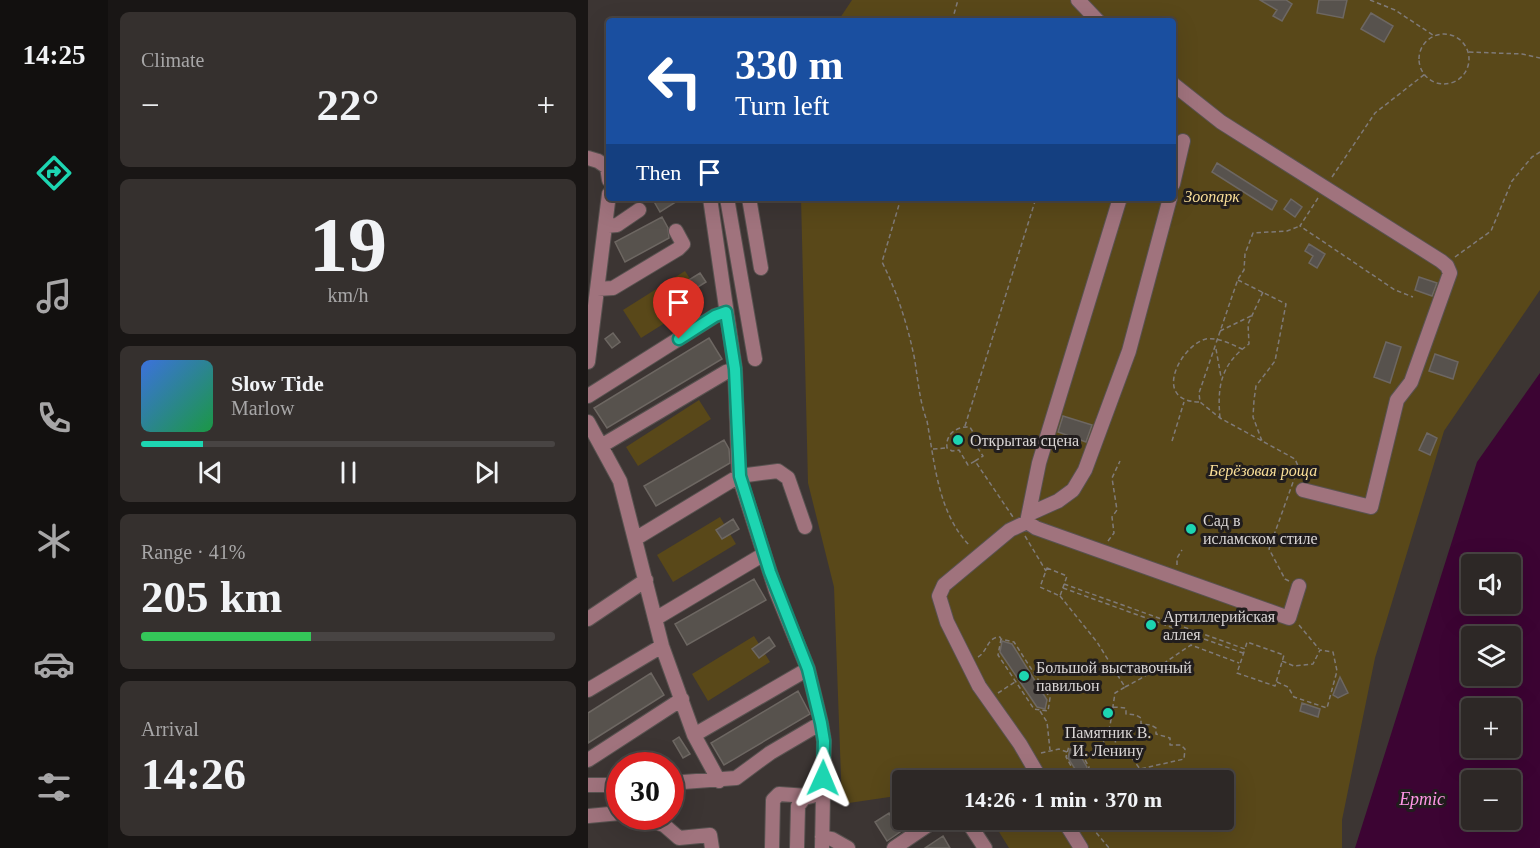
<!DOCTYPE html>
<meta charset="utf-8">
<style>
body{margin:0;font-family:Georgia,serif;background:#35302e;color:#f1f3f6;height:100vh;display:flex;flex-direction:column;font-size:22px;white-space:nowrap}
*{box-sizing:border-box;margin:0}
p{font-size:20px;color:#a7a6a7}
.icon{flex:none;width:33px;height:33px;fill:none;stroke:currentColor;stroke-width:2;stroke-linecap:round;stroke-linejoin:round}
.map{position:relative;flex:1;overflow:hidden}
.sheet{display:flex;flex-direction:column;gap:12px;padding:12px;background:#191615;width:480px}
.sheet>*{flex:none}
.top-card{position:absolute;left:18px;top:18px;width:570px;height:183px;border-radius:6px;box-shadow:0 6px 24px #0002,0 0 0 2px #484443;background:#1a4fa0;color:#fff;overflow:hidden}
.tools{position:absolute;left:873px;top:554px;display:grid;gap:12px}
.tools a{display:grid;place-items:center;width:60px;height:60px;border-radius:6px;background:#2d2826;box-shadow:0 6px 24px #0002,0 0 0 2px #484443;font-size:30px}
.speed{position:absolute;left:18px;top:752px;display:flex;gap:12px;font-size:30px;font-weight:700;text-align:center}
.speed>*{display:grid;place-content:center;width:78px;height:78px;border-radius:50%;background:#2d2826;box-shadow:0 6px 24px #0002,0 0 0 2px #484443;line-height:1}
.speed .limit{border:9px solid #d22;background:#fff;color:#111}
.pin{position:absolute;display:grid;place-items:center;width:51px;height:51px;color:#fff;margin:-62px -26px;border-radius:50% 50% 50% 0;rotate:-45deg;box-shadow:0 0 6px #0007}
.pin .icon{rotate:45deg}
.me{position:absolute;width:66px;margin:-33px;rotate:1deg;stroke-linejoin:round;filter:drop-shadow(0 0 4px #0008)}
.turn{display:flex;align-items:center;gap:21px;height:126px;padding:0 30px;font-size:27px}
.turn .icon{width:78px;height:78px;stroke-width:2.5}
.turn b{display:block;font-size:42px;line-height:51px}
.then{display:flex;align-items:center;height:57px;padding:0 30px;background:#0003;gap:12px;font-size:22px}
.big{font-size:45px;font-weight:700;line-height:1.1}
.sheet .widget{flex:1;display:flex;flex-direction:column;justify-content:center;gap:9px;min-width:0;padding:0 21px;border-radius:9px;background:#35302e}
.sheet .dial{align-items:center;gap:0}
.dial b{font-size:78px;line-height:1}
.song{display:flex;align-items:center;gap:18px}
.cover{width:72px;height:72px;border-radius:9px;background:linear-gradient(135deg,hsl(220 70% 55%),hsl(140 70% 35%))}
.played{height:6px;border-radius:3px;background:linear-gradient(90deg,#1dd5b1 15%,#484443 15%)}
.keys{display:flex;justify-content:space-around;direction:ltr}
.heat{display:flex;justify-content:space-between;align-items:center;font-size:33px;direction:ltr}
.charge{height:9px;border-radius:4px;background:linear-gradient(90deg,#34c759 41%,#484443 0)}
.trip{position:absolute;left:304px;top:770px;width:342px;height:60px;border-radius:6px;background:#2d2826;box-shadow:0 6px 24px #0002,0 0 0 2px #484443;font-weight:700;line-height:60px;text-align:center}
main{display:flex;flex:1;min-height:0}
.tabs{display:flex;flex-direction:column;width:108px;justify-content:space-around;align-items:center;background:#12100f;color:#a7a6a7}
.tabs .icon{width:42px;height:42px}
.tabs .on{color:#1dd5b1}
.tabs b{font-size:27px;color:#f1f3f6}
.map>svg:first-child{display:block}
.green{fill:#594819}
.water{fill:#3c0433;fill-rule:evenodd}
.building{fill:#57524d;stroke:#6d6762;stroke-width:1.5}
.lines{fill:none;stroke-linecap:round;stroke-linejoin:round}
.minor-casing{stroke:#585250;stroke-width:16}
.path{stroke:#7f7a78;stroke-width:1.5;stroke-dasharray:4.5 3;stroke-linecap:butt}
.minor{stroke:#a0737d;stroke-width:14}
.route-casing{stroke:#138a73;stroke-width:15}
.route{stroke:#1dd5b1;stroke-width:10}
.poi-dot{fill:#1dd5b1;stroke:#211d1d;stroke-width:2}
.labels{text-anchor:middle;stroke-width:6;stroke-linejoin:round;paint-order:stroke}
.park-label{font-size:16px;font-style:italic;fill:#fadf98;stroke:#211d1d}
.poi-label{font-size:16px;fill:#dad6d5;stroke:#211d1d;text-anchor:start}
.water-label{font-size:18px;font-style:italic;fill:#ff96e5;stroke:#211d1d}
</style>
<main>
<nav class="tabs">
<b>14:25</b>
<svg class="icon on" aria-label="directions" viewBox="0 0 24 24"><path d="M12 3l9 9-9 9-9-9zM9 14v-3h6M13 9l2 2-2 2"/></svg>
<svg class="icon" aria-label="music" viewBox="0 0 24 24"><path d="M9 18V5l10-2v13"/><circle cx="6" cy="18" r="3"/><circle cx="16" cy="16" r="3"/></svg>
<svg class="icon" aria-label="phone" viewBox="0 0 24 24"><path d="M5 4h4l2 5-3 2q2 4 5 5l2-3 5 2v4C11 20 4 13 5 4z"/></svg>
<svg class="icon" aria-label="climate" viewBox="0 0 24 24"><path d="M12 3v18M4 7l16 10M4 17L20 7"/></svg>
<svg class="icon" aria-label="car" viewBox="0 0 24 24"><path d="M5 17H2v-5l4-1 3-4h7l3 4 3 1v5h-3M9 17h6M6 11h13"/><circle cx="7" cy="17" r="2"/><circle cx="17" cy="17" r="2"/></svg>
<svg class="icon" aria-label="filters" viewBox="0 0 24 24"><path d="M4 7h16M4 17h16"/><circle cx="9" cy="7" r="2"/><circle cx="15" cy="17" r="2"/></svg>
</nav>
<section class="sheet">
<div class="widget"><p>Climate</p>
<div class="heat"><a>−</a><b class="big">22°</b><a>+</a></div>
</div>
<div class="widget dial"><b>19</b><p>km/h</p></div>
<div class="widget">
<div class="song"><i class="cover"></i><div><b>Slow Tide</b><p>Marlow</p></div></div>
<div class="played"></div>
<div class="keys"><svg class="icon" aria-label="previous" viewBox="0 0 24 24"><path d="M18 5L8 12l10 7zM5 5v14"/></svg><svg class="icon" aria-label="pause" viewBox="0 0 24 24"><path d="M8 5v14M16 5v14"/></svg><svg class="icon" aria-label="next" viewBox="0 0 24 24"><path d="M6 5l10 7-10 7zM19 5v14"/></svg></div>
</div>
<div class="widget"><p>Range · 41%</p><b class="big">205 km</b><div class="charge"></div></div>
<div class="widget"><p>Arrival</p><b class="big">14:26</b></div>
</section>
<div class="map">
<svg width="952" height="848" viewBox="0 0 952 848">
<rect width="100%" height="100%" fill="#3c3533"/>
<!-- green -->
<path class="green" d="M264,0h688v290l-96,141 -69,227 -33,162v28h-333l-18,-29h233v-39h-321v15l-61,9 -8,-217 -26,-104 -7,-285h372v-177h-335z
M97,271l18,28 -62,39 -18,-28z
M111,400l12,19 -73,47 -12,-19z
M132,517l16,27 -63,38 -16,-27z
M166,636l16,26 -62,39 -16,-27z"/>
<!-- water -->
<path class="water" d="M952,373v475h-185l122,-386zM884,564h38v39h-38zM884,636h38v39h-38zM884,708h38v39h-38zM884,780h38v39h-38z"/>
<!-- building -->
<path class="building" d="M672,0h26l6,4 -10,17 -9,-5 4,-6z
M731,0h28l-4,18 -26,-5z
M783,13l22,13 -9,16 -23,-13z
M629,163l60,38 -5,9 -60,-38z
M64,198h30l-22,14z
M703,199l11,8 -7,10 -11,-8z
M74,217l6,11 1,10 -44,24 -10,-20z
M721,244l16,10 -8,14 -8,-5 4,-7 -8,-5z
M112,273l6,9 -16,10 -6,-9z
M831,277l18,6 -5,13 -17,-6z
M25,333l7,9 -8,6 -7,-9z
M121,338l13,21 -115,69 -13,-20z
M798,342l15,5 -11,36 -16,-6z
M847,354l23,8 -5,17 -24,-8z
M475,416l29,9 -6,17 -28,-10z
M839,433l10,5 -7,17 -11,-5z
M136,440l5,9 1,14 -74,43 -12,-20z
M145,519l6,10 -17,10 -6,-9z
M166,579l12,21 -79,45 -12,-21z
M181,637l6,9 -16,12 -7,-9z
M414,641l10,3 35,56 -2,9 -8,-2 -37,-55z
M63,673l13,22 -76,48v-30z
M752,677l8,16 -10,5 -5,-3z
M210,691l12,23 -86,51 -13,-22z
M714,703l18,6 -2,8 -18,-6z
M91,737l11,17 -7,4 -10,-17z
M482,749l8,3 9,15 -2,7 -8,-2 -9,-14z
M301,813l11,19 -13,9 -12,-19z
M355,836l7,12h-25z"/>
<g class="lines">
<!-- minor casing -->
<g class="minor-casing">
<path id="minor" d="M490,0l20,21
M585,84l48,38 220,139 6,5 3,7 -39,109 -14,18 -26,107 -68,-17
M0,158l10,3 9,6 2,13
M585,184l10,-43
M122,198l25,171 4,107 37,115 32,78 13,54 3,18 -2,107
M139,198l28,161
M161,198l12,70
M17,226l12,-1 22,-15
M9,289l16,-1 65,-39 5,-5 -7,-13
M0,362l21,-168
M0,396l127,-80 11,-4
M0,422l32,59 42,165 32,89 25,46
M13,446l125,-74 9,-3
M441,514l29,-13 15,-11 12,-20 44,-119 41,-153
M439,522l9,6 253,90 10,-32
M47,539l104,-63 39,-5 10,7 17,49
M0,619l58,-39
M67,619l109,-65
M0,690l74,-44
M106,735l114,-66
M0,760l94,-61
M453,780l-21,-36 -41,-58 -32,-64 -8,-26 5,-11 66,-55 17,-8 12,-59 81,-265
M82,783l66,-5 34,-25 51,-30
M0,785h32
M0,816l32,-3
M49,816l27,9 15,13 31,-3 2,13
M378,819l19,29
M475,819l18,29
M234,837l10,2 16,9
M184,848l1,-48 6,-6 29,2
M209,848l1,-42 6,-8 8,-2
M306,848l43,-29"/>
</g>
<!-- path -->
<path class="path" d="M782,0l25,10 38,25
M364,21l6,-21
M831 59a25 25 0 1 1 50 0a25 25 0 1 1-50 0Z
M881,52l53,2 18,4
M744,177l43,-64 50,-39
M313,198l-19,64c15,30 25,61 32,94 4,22 5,44 13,65 8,44 11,92 43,125
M730,198l-18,28 95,64 18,7
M867,257l36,-26 21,-50 20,-24 8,-5
M650,280l48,24 -11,57 -19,25 -2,14 -1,17 9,24
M632,331l31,-15
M628,349l5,28
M611,402c-48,-1 -18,-57 7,-63 12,-2 25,5 36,10
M632,418c-3,-32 1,-54 29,-74l-1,-20 15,-32
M377,426l71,-228
M584,441l12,-39
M345,449l13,-1
M387,461l8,-5 -10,-15 1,-7 -4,-7c-13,-1 -25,7 -23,21l5,3 7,-1 9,15 7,-4 38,56
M437,536l21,35
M520,541l6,-8 -2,-16 5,-7 -5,-32 8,-17
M589,565v-7l5,-8
M459,568l20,8 -7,20 -20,-9z
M701,581l-4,-2 -16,-30 28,-78 1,-5 -3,-7 -75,-41 -20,-16 -1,-9 39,-114 6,-9 1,-16 8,-21 34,-2 13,-5
M476,584l181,65 -8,24 38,13 9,-31 -37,-13 -2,7
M475,588l180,65
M472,596l37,46 28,45 -10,6 -5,33 -2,4 7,7 1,12 13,5 11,15 44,-10 1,-10 -4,-4h-11v-7l-14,-4v-6l-5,-3 -10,-1v-6l-5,-3 -10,-1v-6l-13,-1
M711,625l20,24
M390,657c10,-6 9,-20 22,-20l1,2 13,3 36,56 -2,13 -14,-2 -36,-54 3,-16
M689,682l11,5 6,10 33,11 10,-37 -4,-19 -13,-2 -7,14 -19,2 -12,-5
M537,687c23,-11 44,-28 66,-42l48,18
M410,693l17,-11
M452,711l7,11 3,28
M453,753l18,-4 8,3
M496,758l-5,-9 -10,-3 -3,11 9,16 11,3 3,-9 -5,-9 16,-7 8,-20
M509,819l-3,11 15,18"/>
<!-- minor -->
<use href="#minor" class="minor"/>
</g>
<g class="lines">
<!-- route casing -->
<g class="route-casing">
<path id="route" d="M91,339l36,-23 11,-4 9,57 5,107 30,96 38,97 13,54 3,18 -1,37"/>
</g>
<!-- route -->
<use href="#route" class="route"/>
</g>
<!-- markers -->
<g class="poi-dot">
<circle cx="370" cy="440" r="6"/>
<circle cx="603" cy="529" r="6"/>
<circle cx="563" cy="625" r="6"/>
<circle cx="436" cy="676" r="6"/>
<circle cx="520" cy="713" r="6"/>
</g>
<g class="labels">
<!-- park labels -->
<g class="park-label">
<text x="624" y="202">Зоопарк</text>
<text x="675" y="476">Берёзовая роща</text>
</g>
<!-- poi labels -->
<g class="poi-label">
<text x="382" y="446">Открытая сцена</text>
<text x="615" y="526">Сад в<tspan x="615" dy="18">исламском стиле</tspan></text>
<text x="575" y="622">Артиллерийская<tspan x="575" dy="18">аллея</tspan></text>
<text x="448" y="673">Большой выставочный<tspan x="448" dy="18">павильон</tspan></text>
<text x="520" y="738" text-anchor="middle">Памятник В.<tspan x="520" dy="18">И. Ленину</tspan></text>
</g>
<!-- water labels -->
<g class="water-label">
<text x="834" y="805">Ертіс</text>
</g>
</g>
</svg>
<div class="tools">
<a><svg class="icon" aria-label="sound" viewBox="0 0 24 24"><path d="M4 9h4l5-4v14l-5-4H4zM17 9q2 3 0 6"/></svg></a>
<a><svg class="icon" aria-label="layers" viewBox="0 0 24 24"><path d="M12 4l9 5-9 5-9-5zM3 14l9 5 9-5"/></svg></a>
<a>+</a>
<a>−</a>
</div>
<div class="speed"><div class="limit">30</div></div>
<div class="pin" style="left:91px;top:339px;background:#d93025"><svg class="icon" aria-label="arrive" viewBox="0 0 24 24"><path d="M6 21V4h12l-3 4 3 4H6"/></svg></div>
<svg class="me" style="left:235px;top:778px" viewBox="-20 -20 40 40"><path d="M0-17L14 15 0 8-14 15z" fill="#1dd5b1" stroke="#fff" stroke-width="4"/></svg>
<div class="trip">14:26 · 1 min · 370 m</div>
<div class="top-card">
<div class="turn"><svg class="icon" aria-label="left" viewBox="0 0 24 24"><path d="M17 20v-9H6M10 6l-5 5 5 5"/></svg><div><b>330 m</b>Turn left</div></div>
<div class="then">Then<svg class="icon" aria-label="arrive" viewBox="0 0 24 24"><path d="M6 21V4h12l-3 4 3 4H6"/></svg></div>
</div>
</div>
</main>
